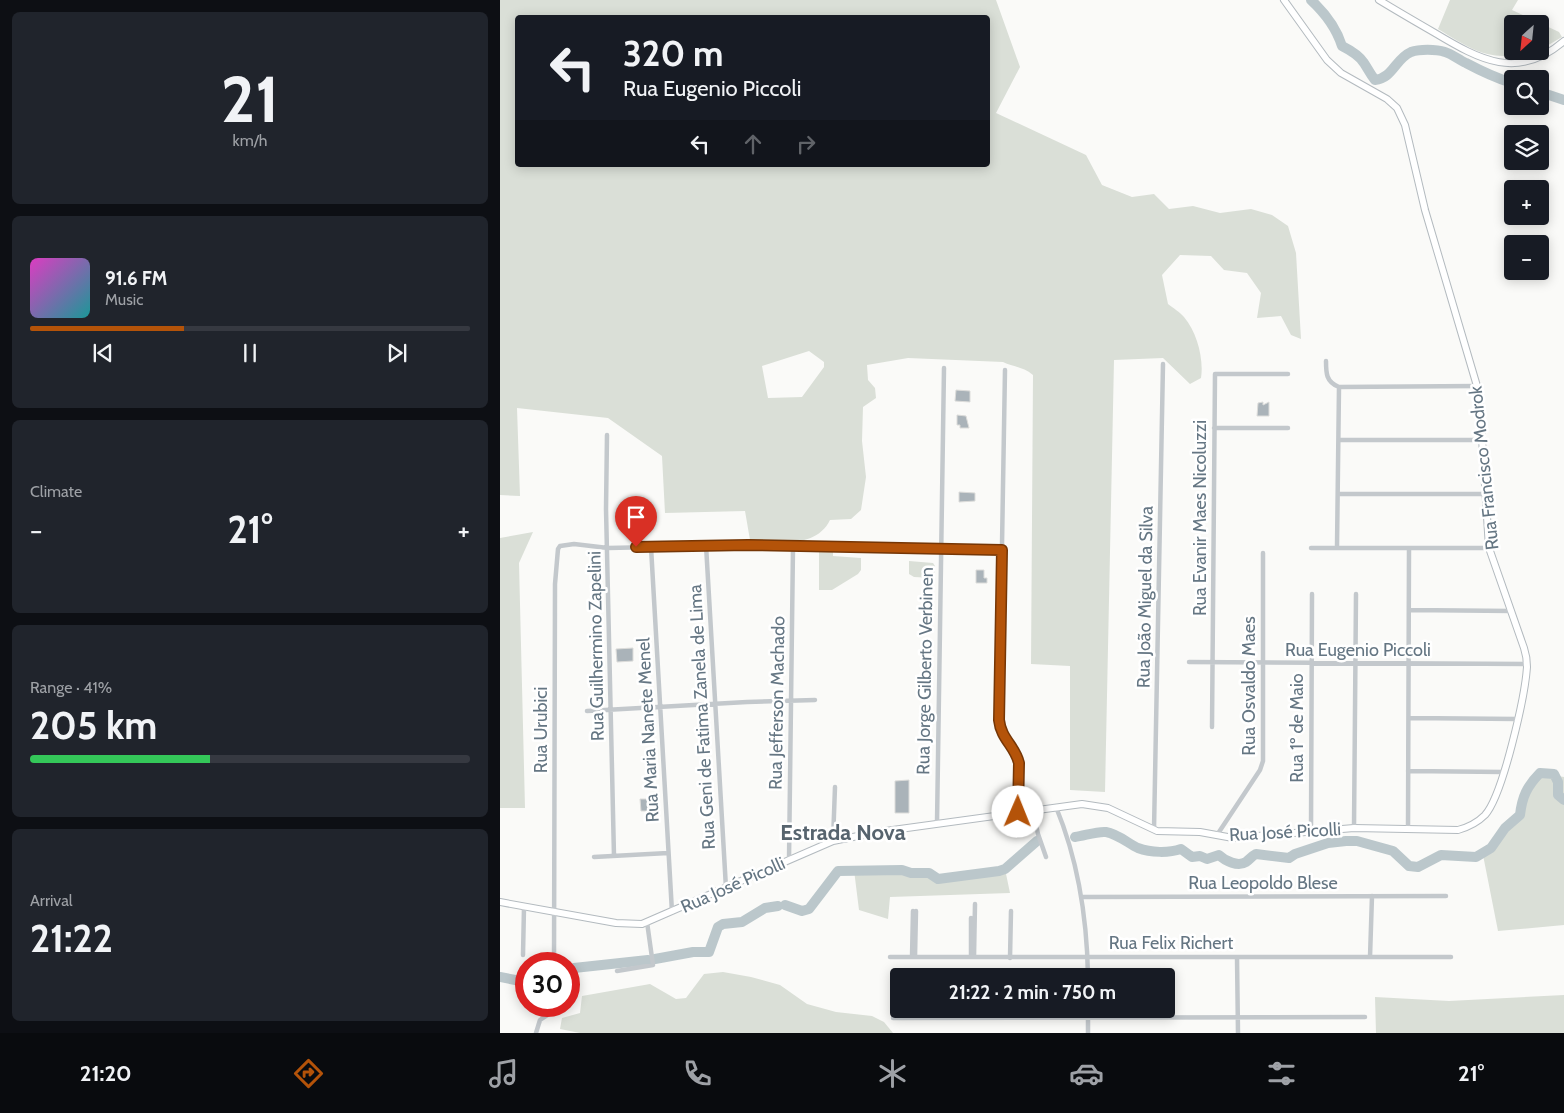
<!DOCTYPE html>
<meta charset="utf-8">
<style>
body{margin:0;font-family:Cabin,sans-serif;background:#20242c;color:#f1f3f6;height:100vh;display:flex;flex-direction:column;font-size:19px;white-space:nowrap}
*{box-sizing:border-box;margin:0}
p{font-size:16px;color:#9ea1a6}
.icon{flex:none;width:28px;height:28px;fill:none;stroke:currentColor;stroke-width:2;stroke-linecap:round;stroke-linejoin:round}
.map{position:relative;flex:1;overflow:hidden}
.panel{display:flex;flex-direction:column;gap:12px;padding:12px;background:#0d0f14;width:500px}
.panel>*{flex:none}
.top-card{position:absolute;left:15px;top:15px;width:475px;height:152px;border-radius:5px;box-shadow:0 2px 12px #0003;background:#171b24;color:#f1f3f6;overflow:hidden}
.needle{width:32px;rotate:207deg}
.controls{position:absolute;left:1004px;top:15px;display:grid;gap:10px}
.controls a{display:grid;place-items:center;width:45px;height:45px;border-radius:5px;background:#171b24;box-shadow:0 2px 12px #0003;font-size:25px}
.speed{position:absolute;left:15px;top:952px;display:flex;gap:10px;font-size:25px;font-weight:700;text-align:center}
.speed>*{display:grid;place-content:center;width:65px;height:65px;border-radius:50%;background:#171b24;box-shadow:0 2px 12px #0003;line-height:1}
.speed .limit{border:8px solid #d22;background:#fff;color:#111}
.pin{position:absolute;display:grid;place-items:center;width:42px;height:42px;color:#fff;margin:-51px -21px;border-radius:50% 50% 50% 0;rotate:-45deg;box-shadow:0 0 5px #0007}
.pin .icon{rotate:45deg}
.me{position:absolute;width:55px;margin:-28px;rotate:1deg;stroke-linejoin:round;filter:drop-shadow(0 0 4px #0008)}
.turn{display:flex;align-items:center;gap:18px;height:105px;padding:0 25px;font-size:22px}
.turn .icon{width:65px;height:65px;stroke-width:2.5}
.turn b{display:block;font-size:35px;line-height:42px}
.lanes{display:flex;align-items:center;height:48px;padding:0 25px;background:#0003;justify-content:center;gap:25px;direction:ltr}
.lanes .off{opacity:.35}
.big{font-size:38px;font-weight:700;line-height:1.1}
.panel .tile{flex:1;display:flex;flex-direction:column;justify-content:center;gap:8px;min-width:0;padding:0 18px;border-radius:8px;background:#20242c}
.panel .dial{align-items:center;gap:0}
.dial b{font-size:65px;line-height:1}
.song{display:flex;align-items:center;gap:15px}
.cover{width:60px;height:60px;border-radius:8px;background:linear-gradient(135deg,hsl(310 70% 55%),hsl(180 70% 35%))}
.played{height:5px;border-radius:2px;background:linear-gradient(90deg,#b45309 35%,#363941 35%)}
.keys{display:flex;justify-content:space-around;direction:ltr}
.heat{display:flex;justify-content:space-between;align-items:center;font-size:28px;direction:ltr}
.charge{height:8px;border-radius:4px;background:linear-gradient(90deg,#34c759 41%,#363941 0)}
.trip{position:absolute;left:390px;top:968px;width:285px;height:50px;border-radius:5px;background:#171b24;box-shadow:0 2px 12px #0003;font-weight:700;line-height:50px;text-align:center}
.tab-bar{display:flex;height:80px;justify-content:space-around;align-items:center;background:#090b0e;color:#9ea1a6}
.tab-bar .icon{width:35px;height:35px}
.tab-bar .on{color:#b45309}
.tab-bar b{font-size:22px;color:#f1f3f6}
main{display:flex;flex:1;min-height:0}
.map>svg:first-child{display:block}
.green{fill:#dadfd7;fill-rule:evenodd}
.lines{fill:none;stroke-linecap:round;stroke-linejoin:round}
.river{stroke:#bbc7cb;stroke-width:10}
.building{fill:#aab3b9;stroke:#dcdcda}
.secondary-casing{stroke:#b3babf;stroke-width:8}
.street{stroke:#c3c8cc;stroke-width:4.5}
.secondary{stroke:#fff;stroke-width:6}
.route-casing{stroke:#753606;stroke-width:12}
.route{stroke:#b45309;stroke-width:9}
.labels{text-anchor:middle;stroke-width:5;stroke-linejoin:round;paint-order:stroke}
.street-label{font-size:18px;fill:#657683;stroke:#fff}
.district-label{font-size:22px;font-weight:bold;fill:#57646e;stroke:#fff}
</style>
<main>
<section class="panel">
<div class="tile dial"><b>21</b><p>km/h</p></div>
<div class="tile">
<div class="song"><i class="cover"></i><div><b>91.6 FM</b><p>Music</p></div></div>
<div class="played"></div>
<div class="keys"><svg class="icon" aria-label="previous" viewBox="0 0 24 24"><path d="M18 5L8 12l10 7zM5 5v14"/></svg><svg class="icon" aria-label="pause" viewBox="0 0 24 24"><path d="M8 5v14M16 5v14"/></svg><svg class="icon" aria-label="next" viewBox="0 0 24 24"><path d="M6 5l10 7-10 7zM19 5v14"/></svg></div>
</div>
<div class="tile"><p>Climate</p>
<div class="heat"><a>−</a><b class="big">21°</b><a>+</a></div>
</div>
<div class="tile"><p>Range · 41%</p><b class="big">205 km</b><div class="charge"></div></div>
<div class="tile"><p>Arrival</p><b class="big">21:22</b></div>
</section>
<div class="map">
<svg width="1064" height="1033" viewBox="0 0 1064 1033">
<rect width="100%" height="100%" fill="#fafaf8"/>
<!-- green -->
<path class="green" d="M0,0h496l24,67 -24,46 90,42 16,30 30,12 22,-3 15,15 24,-3 27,7 31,-4 21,6 16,11 8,27 5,86 -10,-4 -10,-19 -24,2 4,-25 -14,-20 -23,-3 -13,-14 -31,-1 -18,20 6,29c5,4 12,8 16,13 13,15 20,42 17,61l-11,6 -27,-26 -49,2 -9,432 -35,-2v-124l-39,-2 2,-289c-10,-8 -19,-8 -30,-13l-95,-4 -41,7 1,15 7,8 1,10 -13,9 -1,34 4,36 -5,33 -10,9 -21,1c-14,29 -53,22 -80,20l-5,-29 -80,2 -3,-57 -54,-38 -91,-10 3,88 -20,-1zM18,18h470v147h-470zM309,351l15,11v5l-22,30 -34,1 -6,-32z
M950,0h68l-6,10 47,22 3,5 -22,13v-26h-28v27h24c-46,12 -60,1 -98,-22z
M33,532l-14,31 6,245h-25v-270z
M319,552h14v4l28,2v12l-3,4 -26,16h-13z
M409,561l24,2 2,3 -1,12 -20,-1 -5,-3z
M1040,773l24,4v148l-66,6 -15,-76 8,-7 14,-20 15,-13c2,-18 7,-29 20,-42z
M505,869l5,24 -120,4 -2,22 -29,-9 -5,-40h48l10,3h17l9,6c22,-6 46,-2 67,-10z
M223,972l28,5 29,8 27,19 29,8 36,4 12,6 9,11h-313l-20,-4 2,-11 18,-5 2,-17 68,-12 26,15 10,-1 18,-24z
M1064,995v38h-188l-1,-36 74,4z"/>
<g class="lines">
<!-- river -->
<path class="river" d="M811,0c14,13 25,27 31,46 8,4 17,9 22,17 4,6 6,11 11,17 18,-2 20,-21 36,-28 8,-3 25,-3 34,0 7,2 14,8 21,11 15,8 30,15 46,20
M1040,92l24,8
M575,837c9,-1 22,-6 31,-5 12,2 23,12 32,16 13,5 31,5 43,1l11,8 8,-1 7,3 12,-4c6,6 19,12 27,7 4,-3 6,-6 10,-8l33,4 6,-4 33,-11 18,-2h11l36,10 16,15 9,1 23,-12 35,2 15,-9 14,-20 15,-13c2,-18 7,-29 20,-42l14,1 4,8v13l6,5
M285,905l17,6 7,-2 29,-38 64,-1 9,3h18l9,6 61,-8 6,-2 32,-28
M155,959l38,-7h16l9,-25 5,-3 19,-2 23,-14 13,-2
M0,977l26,5
M69,977l5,-9 74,-8"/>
</g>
<!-- building -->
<path class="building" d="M456,390l14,1v11l-15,-1z
M763,402v3l6,-3v14h-12l1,-13z
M457,415l9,1 3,12h-9v-3h-3z
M459,492l16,1v8l-16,1z
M476,570h8v8h3v5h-11z
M133,648v13l-16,1 -1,-13z
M409,780v33h-14v-32z
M140,799h9l1,12h-9z"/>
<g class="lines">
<!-- secondary casing -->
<g class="secondary-casing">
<path id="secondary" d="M879,0c18,11 37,22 56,33 45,27 83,48 129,8
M0,902l116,21 26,1 191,-83 45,-9 204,-28 26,4 49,23 43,1 33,6 121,-10 104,2c11,-3 19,-7 27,-15 18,-20 40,-119 42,-148 0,-7 -1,-13 -3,-19l-35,-100 -9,-141 -3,-21 -52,-176 -20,-85 -8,-17 -10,-9 -46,-26 -14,-13 -43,-60"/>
</g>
<!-- street -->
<path class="street" d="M826,361c0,12 0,21 13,26l-2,160
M505,370l-6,350c2,21 16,26 20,43l-1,49
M839,387l138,-1
M714,428h74
M107,435l-1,74 8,347
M839,440h143
M839,494h146
M206,545l20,343
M151,547l21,365
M811,548h178
M909,610l103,1
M689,662l338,2
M87,711l160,-9 68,-2
M909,718l108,1
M712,727l3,-353h73
M908,771l95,1
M556,807c22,53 31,112 32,169
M533,811l5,23 8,23
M437,823l7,-455
M854,828l2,-234
M908,828l1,-280
M654,830l9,-466
M811,831l1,-237
M717,835l43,-65 3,-9v-208
M333,841l2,-54
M94,857l74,-4
M289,860l4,-313
M581,897l365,-1
M23,955l1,-48
M390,957h561
M412,957l1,-46
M415,957l1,-46
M471,957v-39
M474,957l1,-53
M737,957l1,76
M870,957l2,-61
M510,958l1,-47
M54,964l1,-380 3,-35 2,-3 14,-2 34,4 140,-3 253,5
M117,971l36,-6 -6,-43
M393,1018l472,-1
M36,1033l4,-13 12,-8
M588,1033v-24"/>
<!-- secondary -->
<use href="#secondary" class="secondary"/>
</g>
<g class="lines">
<!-- route casing -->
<g class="route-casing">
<path id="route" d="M136,547l112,-2 254,5 -3,170c2,19 16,26 20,43l-1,49"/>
</g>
<!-- route -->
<use href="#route" class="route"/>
</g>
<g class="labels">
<!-- street labels -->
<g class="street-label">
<text transform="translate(984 468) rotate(-96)" y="6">Rua Francisco Modrok</text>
<text transform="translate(700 518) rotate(-90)" y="6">Rua Evanir Maes Nicoluzzi</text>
<text transform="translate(645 597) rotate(-89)" y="6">Rua João Miguel da Silva</text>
<text transform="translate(96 646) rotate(-91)" y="6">Rua Guilhermino Zapelini</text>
<text x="858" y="656">Rua Eugenio Piccoli</text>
<text transform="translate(425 671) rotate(-89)" y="6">Rua Jorge Gilberto Verbinen</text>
<text transform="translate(749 686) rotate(-90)" y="6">Rua Osvaldo Maes</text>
<text transform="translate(277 703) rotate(-89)" y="6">Rua Jefferson Machado</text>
<text transform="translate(202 717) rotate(-93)" y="6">Rua Geni de Fatima Zanela de Lima</text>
<text transform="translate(797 728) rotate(-90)" y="6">Rua 1º de Maio</text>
<text transform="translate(41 730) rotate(-90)" y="6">Rua Urubici</text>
<text transform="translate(148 730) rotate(-93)" y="6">Rua Maria Nanete Menel</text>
<text transform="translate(785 832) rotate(-3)" y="6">Rua José Picolli</text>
<text x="763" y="889">Rua Leopoldo Blese</text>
<text transform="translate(233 885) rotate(-24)" y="6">Rua José Picolli</text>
<text x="671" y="949">Rua Felix Richert</text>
</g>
<!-- district labels -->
<g class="district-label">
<text x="343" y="840">Estrada Nova</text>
</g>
</g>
</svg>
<div class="controls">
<a><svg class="needle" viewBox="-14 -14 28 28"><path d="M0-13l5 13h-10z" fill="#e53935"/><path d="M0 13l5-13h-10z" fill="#9ea1a6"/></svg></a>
<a><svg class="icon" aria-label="search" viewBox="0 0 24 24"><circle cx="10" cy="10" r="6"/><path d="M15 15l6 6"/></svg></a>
<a><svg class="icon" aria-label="layers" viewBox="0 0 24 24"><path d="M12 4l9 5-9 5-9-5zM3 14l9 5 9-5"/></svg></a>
<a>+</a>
<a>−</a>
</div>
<div class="speed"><div class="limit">30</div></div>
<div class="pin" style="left:136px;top:547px;background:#d93025"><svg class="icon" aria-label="arrive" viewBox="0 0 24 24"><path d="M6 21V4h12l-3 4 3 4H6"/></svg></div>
<svg class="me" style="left:518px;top:812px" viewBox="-20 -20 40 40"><circle r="19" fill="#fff"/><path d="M0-13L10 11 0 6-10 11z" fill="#b45309"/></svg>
<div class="trip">21:22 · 2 min · 750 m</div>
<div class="top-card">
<div class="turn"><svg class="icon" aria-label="left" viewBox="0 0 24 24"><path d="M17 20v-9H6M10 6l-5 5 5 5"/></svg><div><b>320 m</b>Rua Eugenio Piccoli</div></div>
<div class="lanes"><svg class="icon" aria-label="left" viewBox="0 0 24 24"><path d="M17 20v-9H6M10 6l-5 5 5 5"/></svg><svg class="icon off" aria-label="ahead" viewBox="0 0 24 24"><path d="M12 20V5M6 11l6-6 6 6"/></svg><svg class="icon off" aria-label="right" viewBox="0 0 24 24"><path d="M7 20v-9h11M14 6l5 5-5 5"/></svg></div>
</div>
</div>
</main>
<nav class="tab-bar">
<b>21:20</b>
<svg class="icon on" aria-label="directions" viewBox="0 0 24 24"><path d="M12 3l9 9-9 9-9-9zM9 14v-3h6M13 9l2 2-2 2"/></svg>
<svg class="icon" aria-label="music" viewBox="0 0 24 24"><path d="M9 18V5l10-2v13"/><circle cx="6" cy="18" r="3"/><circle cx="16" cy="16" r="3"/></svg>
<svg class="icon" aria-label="phone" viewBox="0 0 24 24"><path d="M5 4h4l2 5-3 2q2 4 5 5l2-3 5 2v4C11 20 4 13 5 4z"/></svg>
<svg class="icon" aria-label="climate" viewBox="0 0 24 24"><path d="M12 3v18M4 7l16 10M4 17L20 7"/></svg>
<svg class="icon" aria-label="car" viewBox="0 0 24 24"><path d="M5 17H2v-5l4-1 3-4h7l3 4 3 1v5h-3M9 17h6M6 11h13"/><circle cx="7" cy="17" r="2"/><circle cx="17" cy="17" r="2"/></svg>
<svg class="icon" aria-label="filters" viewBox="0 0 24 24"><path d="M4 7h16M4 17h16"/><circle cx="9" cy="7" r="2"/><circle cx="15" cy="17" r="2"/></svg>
<b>21°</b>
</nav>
